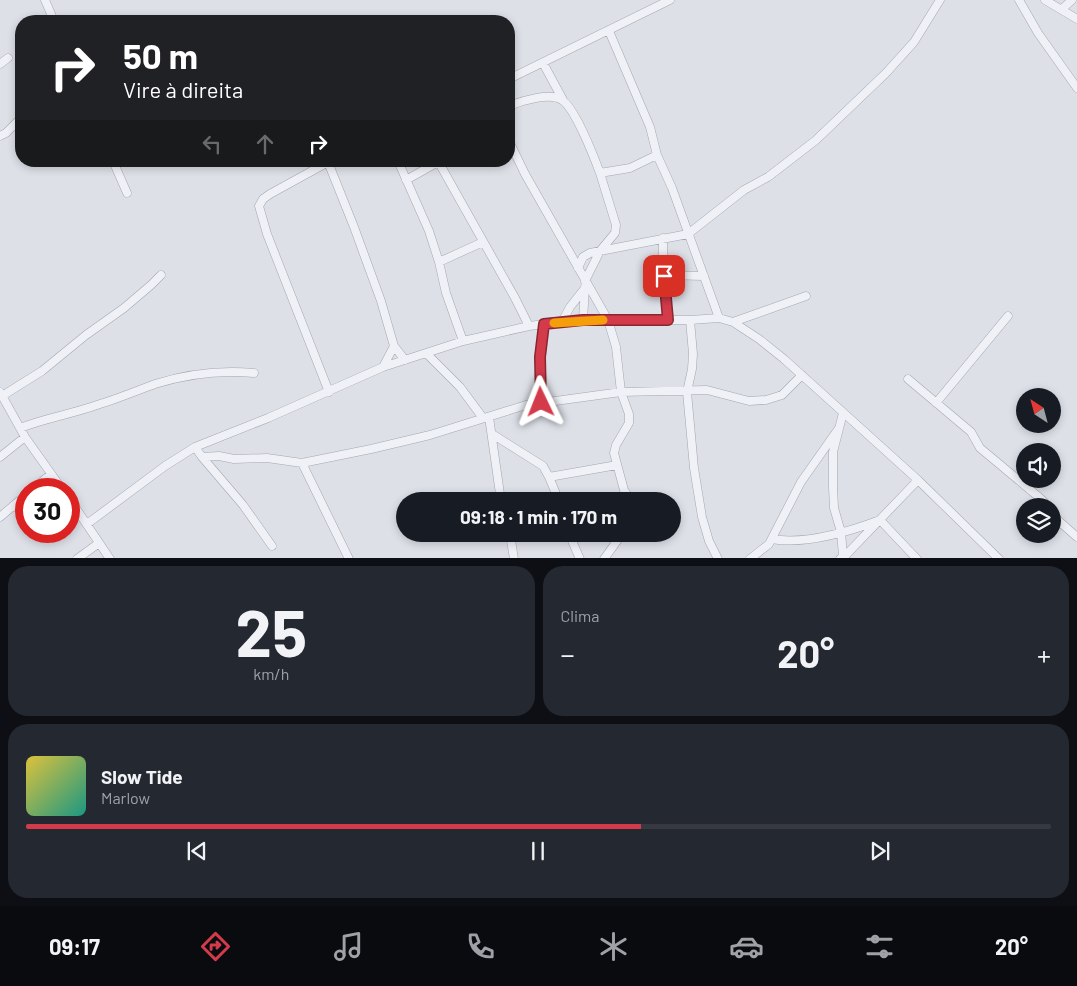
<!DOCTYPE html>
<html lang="pt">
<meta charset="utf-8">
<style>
body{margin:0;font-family:Barlow,sans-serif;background:#242831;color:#f1f3f6;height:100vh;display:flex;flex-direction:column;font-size:19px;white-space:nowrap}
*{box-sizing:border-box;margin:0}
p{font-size:16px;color:#9ea1a6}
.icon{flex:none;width:28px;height:28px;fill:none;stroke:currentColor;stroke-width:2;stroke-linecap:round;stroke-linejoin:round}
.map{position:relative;height:558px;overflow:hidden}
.sheet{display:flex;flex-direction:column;gap:8px;padding:8px;background:#0d0f14;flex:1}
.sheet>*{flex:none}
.banner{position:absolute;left:15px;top:15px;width:500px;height:152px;border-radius:20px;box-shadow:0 2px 8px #0003;background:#202124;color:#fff;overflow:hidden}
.needle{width:32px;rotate:324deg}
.buttons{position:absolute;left:1016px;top:388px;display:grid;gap:10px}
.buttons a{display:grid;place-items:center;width:45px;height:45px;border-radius:50%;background:#171b24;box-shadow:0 2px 8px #0003;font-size:25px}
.speed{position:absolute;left:15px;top:478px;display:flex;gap:10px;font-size:25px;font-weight:700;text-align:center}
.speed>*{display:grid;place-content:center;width:65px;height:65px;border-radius:50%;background:#171b24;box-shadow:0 2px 8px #0003;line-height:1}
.speed .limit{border:8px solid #d22;background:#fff;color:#111}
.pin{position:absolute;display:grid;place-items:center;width:42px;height:42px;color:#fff;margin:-21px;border-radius:10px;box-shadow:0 2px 8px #0006}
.me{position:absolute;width:55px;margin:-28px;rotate:358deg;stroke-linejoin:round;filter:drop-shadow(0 0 4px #0008)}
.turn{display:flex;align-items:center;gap:18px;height:105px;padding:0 25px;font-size:22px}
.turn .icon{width:65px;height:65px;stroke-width:2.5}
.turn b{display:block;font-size:35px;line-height:42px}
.lanes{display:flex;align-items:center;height:48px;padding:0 25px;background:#0003;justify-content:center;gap:25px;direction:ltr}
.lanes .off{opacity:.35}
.big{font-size:38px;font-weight:700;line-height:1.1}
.sheet .widget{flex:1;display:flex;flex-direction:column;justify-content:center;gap:8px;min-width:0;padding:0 18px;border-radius:20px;background:#242831}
.sheet .dial{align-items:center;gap:0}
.dial b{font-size:65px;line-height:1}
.song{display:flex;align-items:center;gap:15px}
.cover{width:60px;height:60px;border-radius:8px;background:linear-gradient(135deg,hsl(50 70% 55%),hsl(170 70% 35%))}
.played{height:5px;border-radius:2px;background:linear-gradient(90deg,#d33b4b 60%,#363941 60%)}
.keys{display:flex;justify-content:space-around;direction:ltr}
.heat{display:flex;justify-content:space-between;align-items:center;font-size:28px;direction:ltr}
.sheet .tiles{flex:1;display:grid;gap:8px;grid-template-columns:1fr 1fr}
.widget:last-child{grid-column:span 2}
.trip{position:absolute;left:396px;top:492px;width:285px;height:50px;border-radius:25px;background:#171b24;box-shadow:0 2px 8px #0003;font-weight:700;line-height:50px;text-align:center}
.menu{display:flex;height:80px;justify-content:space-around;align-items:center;background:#090b0e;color:#9ea1a6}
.menu .icon{width:35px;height:35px}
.menu .on{color:#d33b4b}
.menu b{font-size:22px;color:#f1f3f6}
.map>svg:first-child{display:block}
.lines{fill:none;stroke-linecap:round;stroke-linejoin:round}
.street-casing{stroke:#a2a7b1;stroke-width:9}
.street{stroke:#eff1f6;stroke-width:8}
.route-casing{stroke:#892631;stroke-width:12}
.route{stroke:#d33b4b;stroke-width:9}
.slow{stroke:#f59e0b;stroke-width:9}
</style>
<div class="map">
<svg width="1077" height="559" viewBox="0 0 1077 559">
<rect width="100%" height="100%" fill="#dde0e7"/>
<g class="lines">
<!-- street casing -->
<g class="street-casing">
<path id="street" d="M45,0l9,21
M1019,0l19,33 39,55
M1045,0l32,19
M1062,9l10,-9
M609,31l41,96 7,28 15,33 47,130
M543,63l20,37
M0,64l8,-6
M509,79l161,-79
M509,106c12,-5 41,-14 53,-6 13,8 32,57 38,73
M0,136l6,-3 15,-15
M509,141l16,33 83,146 8,27 5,45 8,22v9l-13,22 -2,8 10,37 7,11
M113,161l14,32
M398,161l31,70 10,31 7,31 17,48
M438,161l77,137 14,28
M328,162l26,65 27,74 13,45 11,14
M406,180l32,-18
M663,238v20l5,61
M439,262l44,-20
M578,268l5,-11 7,-4 98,-19 56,-44 24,-13 48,-37 70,-67 28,-31 26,-42
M664,275l40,1
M585,281l15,-30 15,-18 1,-8 -16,-52 30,-5 27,-13
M583,320l2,-33
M690,320l3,34 -1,15 -5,23 7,76 8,49 7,24 9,18
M562,322l8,-15 15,-19
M733,322l73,-26
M427,354l33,33 23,31
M383,367l11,-21
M908,379l63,53 9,16 60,50 8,8
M0,392l25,45 37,52
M329,392l-62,-158 -8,-28 4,-7 7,-5 60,-33
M2,396l40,-25 44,-36 38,-27 27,-23 10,-10
M541,402l-1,-32 4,-46
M936,403l72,-87
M489,417l12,84
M20,428c25,-10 52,-14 77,-23 20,-6 39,-14 58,-21 32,-10 66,-14 99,-11
M492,434l51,32 6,11 10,24
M195,447l7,10 17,-1 15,3 33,-1 35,5 69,-14 59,-14 96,-30 95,-13 86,-2 42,11 17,-1 16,-5 20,-20
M0,457l25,-20
M202,457l41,48 29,41
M302,463l47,96
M549,477l68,-12
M33,489l18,-15
M69,498l41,61
M12,507l14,-1
M1052,515l25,22
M0,517l26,-22
M87,524l78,-58 30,-19 73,-29 115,-51 80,-26 66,-15 33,-4 21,-2h107l29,-2 14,4 26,17 25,20 134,121 81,79
M510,534l4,25
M569,534l11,25
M772,539c34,6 76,-7 108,-19l37,39
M844,557l74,-77
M77,559l22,-16
M604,559l18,-25
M750,559l19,-15 32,-62 38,-54
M840,559l3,-3 -2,-24 -7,-24 -1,-21v-35l10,-39"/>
</g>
<!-- street -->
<use href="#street" class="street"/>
</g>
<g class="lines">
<!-- route casing -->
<g class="route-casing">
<path id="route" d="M541,402l-1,-45 4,-33 39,-4h85l-4,-44"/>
</g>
<!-- route -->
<use href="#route" class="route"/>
<!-- slow -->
<path class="slow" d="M554,323l49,-3"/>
</g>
</svg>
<div class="buttons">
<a><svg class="needle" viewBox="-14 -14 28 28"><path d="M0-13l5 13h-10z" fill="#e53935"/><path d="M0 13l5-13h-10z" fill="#9ea1a6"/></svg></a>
<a><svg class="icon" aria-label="sound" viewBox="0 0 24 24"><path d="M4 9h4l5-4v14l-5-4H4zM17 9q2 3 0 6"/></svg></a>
<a><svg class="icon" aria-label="layers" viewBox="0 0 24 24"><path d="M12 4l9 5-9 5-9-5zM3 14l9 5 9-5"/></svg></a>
</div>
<div class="speed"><div class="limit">30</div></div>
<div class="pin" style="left:664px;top:276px;background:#d93025"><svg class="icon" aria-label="arrive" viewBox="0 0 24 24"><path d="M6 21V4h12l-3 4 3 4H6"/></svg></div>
<svg class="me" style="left:541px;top:402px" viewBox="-20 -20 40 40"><path d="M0-17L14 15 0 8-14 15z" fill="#d33b4b" stroke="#fff" stroke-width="4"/></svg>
<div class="trip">09:18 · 1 min · 170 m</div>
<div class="banner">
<div class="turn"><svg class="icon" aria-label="right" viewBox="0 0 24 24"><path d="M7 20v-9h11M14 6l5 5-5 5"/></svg><div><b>50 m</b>Vire à direita</div></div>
<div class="lanes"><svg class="icon off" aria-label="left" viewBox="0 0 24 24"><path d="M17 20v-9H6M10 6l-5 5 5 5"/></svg><svg class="icon off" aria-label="ahead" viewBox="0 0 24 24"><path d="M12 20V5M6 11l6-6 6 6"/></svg><svg class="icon" aria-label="right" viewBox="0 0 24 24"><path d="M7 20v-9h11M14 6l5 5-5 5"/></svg></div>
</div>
</div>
<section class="sheet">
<div class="tiles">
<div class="widget dial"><b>25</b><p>km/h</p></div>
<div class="widget"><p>Clima</p>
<div class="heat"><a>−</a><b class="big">20°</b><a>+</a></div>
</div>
<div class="widget">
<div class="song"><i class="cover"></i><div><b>Slow Tide</b><p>Marlow</p></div></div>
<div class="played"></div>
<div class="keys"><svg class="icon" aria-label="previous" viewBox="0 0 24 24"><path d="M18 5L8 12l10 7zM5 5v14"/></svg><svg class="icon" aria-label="pause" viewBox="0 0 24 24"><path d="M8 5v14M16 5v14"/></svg><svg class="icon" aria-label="next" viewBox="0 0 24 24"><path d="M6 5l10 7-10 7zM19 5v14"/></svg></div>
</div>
</div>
</section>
<nav class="menu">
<b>09:17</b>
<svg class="icon on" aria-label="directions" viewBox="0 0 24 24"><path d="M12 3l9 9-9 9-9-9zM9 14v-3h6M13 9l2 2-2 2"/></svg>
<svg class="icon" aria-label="music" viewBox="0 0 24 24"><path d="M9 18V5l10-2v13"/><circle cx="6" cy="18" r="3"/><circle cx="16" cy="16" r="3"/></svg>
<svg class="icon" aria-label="phone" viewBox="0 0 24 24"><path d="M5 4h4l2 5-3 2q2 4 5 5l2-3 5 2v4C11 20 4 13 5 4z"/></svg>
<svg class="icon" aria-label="climate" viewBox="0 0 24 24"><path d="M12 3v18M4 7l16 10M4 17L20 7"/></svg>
<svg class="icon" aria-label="car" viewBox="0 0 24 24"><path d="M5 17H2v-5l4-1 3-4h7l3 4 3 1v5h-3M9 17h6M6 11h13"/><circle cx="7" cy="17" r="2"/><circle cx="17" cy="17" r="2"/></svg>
<svg class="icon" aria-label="filters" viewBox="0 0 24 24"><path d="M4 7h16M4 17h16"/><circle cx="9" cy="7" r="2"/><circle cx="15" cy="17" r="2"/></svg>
<b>20°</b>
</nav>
